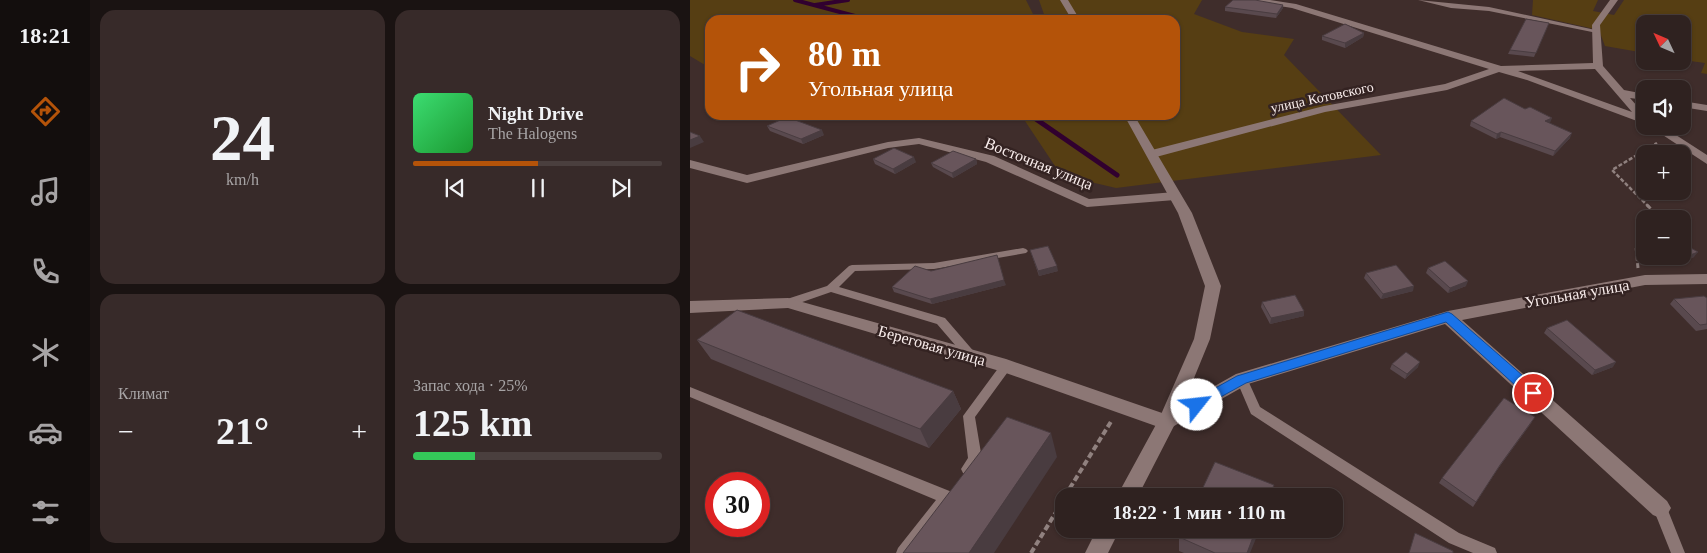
<!DOCTYPE html>
<html lang="ru">
<meta charset="utf-8">
<style>
body{margin:0;font-family:"Times New Roman",serif;background:#372a29;color:#f1f3f6;height:100vh;display:flex;flex-direction:column;font-size:19px;white-space:nowrap}
*{box-sizing:border-box;margin:0}
p{font-size:16px;color:#a7a4a5}
.icon{flex:none;width:28px;height:28px;fill:none;stroke:currentColor;stroke-width:2;stroke-linecap:round;stroke-linejoin:round}
.map{position:relative;flex:1;overflow:hidden}
.sheet{display:flex;flex-direction:column;gap:10px;padding:10px;background:#1a1312;width:600px}
.sheet>*{flex:none}
.hud{position:absolute;left:15px;top:15px;width:475px;height:105px;border-radius:15px;box-shadow:0 1px 4px #0004,0 0 0 1px #4a3f3e;background:#b45309;color:#fff;overflow:hidden}
.needle{width:32px;rotate:314deg}
.buttons{position:absolute;left:946px;top:15px;display:grid;gap:10px}
.buttons a{display:grid;place-items:center;width:55px;height:55px;border-radius:10px;background:#2f2220;box-shadow:0 1px 4px #0004,0 0 0 1px #4a3f3e;font-size:25px}
.speed{position:absolute;left:15px;top:472px;display:flex;gap:10px;font-size:25px;font-weight:700;text-align:center}
.speed>*{display:grid;place-content:center;width:65px;height:65px;border-radius:50%;background:#2f2220;box-shadow:0 1px 4px #0004,0 0 0 1px #4a3f3e;line-height:1}
.speed .limit{border:8px solid #d22;background:#fff;color:#111}
.pin{position:absolute;display:grid;place-items:center;width:42px;height:42px;color:#fff;margin:-21px;border:2px solid #fff;border-radius:50%;box-shadow:0 1px 5px #0007}
.me{position:absolute;width:55px;margin:-28px;rotate:61deg;stroke-linejoin:round;filter:drop-shadow(0 0 4px #0008)}
.turn{display:flex;align-items:center;gap:18px;height:105px;padding:0 20px;font-size:22px}
.turn .icon{width:65px;height:65px;stroke-width:2.5}
.turn b{display:block;font-size:35px;line-height:42px}
.big{font-size:38px;font-weight:600;line-height:1.1}
.sheet .widget{flex:1;display:flex;flex-direction:column;justify-content:center;gap:8px;min-width:0;padding:0 18px;border-radius:15px;background:#372a29}
.sheet .dial{align-items:center;gap:0}
.dial b{font-size:65px;line-height:1}
.song{display:flex;align-items:center;gap:15px}
.cover{width:60px;height:60px;border-radius:8px;background:linear-gradient(135deg,hsl(140 70% 55%),hsl(130 70% 35%))}
.played{height:5px;border-radius:2px;background:linear-gradient(90deg,#b45309 50%,#4a3f3e 50%)}
.keys{display:flex;justify-content:space-around;direction:ltr}
.heat{display:flex;justify-content:space-between;align-items:center;font-size:28px;direction:ltr}
.charge{height:8px;border-radius:4px;background:linear-gradient(90deg,#34c759 25%,#4a3f3e 0)}
.sheet .tiles{flex:1;display:grid;gap:10px;grid-template-columns:repeat(2,1fr)}
.trip{position:absolute;left:365px;top:488px;width:288px;height:50px;border-radius:15px;background:#2f2220;box-shadow:0 1px 4px #0004,0 0 0 1px #4a3f3e;font-weight:600;line-height:50px;text-align:center}
main{display:flex;flex:1;min-height:0}
.dock{display:flex;flex-direction:column;width:90px;justify-content:space-around;align-items:center;background:#130e0d;color:#a7a4a5}
.dock .icon{width:35px;height:35px}
.dock .on{color:#b45309}
.dock b{font-size:22px;color:#f1f3f6}
.map>svg:first-child{display:block}
.green{fill:#563e13}
.lines{fill:none;stroke-linecap:round;stroke-linejoin:round}
.stream-far1{stroke:#31002f;stroke-width:4}
.stream{stroke:#31002f;stroke-width:5}
.path-far2{stroke:#90817f;stroke-width:2.5;stroke-dasharray:4 2;stroke-linecap:butt}
.path-far1{stroke:#90817f;stroke-width:3;stroke-dasharray:5 2.5;stroke-linecap:butt}
.path{stroke:#90817f;stroke-width:4;stroke-dasharray:6 3;stroke-linecap:butt}
.lane{fill:#8c7775;fill-rule:evenodd}
.street{fill:#8c7775;fill-rule:evenodd}
.secondary{fill:#8c7775;fill-rule:evenodd}
.wall{fill:#59494e}
.shaded-wall{fill:#493c40}
.building{fill:#68555b;stroke:#493c40}
.route{fill:#1a73e8;stroke:#114b97}
.labels{text-anchor:middle;stroke-width:5;stroke-linejoin:round;paint-order:stroke}
.far-street-label{font-size:14px;fill:#f8eceb;stroke:#342322}
.street-label{font-size:16px;fill:#f8eceb;stroke:#342322}
</style>
<main>
<nav class="dock">
<b>18:21</b>
<svg class="icon on" aria-label="directions" viewBox="0 0 24 24"><path d="M12 3l9 9-9 9-9-9zM9 14v-3h6M13 9l2 2-2 2"/></svg>
<svg class="icon" aria-label="music" viewBox="0 0 24 24"><path d="M9 18V5l10-2v13"/><circle cx="6" cy="18" r="3"/><circle cx="16" cy="16" r="3"/></svg>
<svg class="icon" aria-label="phone" viewBox="0 0 24 24"><path d="M5 4h4l2 5-3 2q2 4 5 5l2-3 5 2v4C11 20 4 13 5 4z"/></svg>
<svg class="icon" aria-label="climate" viewBox="0 0 24 24"><path d="M12 3v18M4 7l16 10M4 17L20 7"/></svg>
<svg class="icon" aria-label="car" viewBox="0 0 24 24"><path d="M5 17H2v-5l4-1 3-4h7l3 4 3 1v5h-3M9 17h6M6 11h13"/><circle cx="7" cy="17" r="2"/><circle cx="17" cy="17" r="2"/></svg>
<svg class="icon" aria-label="filters" viewBox="0 0 24 24"><path d="M4 7h16M4 17h16"/><circle cx="9" cy="7" r="2"/><circle cx="15" cy="17" r="2"/></svg>
</nav>
<section class="sheet">
<div class="tiles">
<div class="widget dial"><b>24</b><p>km/h</p></div>
<div class="widget">
<div class="song"><i class="cover"></i><div><b>Night Drive</b><p>The Halogens</p></div></div>
<div class="played"></div>
<div class="keys"><svg class="icon" aria-label="previous" viewBox="0 0 24 24"><path d="M18 5L8 12l10 7zM5 5v14"/></svg><svg class="icon" aria-label="pause" viewBox="0 0 24 24"><path d="M8 5v14M16 5v14"/></svg><svg class="icon" aria-label="next" viewBox="0 0 24 24"><path d="M6 5l10 7-10 7zM19 5v14"/></svg></div>
</div>
<div class="widget"><p>Климат</p>
<div class="heat"><a>−</a><b class="big">21°</b><a>+</a></div>
</div>
<div class="widget"><p>Запас хода · 25%</p><b class="big">125 km</b><div class="charge"></div></div>
</div>
</section>
<div class="map">
<svg width="1017" height="553" viewBox="0 0 1017 553">
<rect width="100%" height="100%" fill="#3f2d2b"/>
<!-- green -->
<path class="green" d="M0,0h336l10,20h-326v48l-20,-12z
M349,0h163l-8,14 48,18 52,7 -10,16 97,100 -265,33 -55,-13 -40,-60h154v-95h-129z
M843,0h65l-5,11 21,4 10,-15h83v74l-6,-1 4,-10 -22,-3 -1,-36h-37v29l-40,-7 -6,-16 -67,-15z"/>
<g class="lines">
<!-- stream-far1 -->
<path class="stream-far1" d="M105,0l75,20
M125,5l33,-5"/>
<!-- stream -->
<path class="stream" d="M340,115l87,60"/>
<!-- path-far2 -->
<path class="path-far2" d="M959,207l-37,-37 45,-27"/>
<!-- path-far1 -->
<path class="path-far1" d="M957,205l6,6 2,8
M948,268l-2,-22 9,-1"/>
<!-- path -->
<path class="path" d="M375,496l47,-76
M341,553l33,-54"/>
<!-- lane -->
<path class="lane" d="M728,0l71,7 111,24 -3,2 -108,-22 -38,-3z
M333,248l3,1 2,2 -2,2 -92,16 -79,2 -16,16 106,31 31,36 2,3 -2,3 -4,1 -4,-1 -31,-36 -106,-32 -43,15 -5,-4 1,-3 43,-14 22,-20 3,-1 82,-2z
M316,362l4,1 2,3 -2,3 -35,48 7,42 -9,14 -5,2 -5,-2 -2,-4 7,-11 -5,-42 39,-53z
M552,374l4,2 14,31 199,126 36,15 2,5h-24l-24,-10 -198,-129 -15,-35 2,-3z
M0,387l262,105 2,5 -42,56h-16l2,-5 38,-48 -246,-103z
M970,501l5,2 20,50h-14l-18,-45 2,-5z"/>
<!-- street -->
<path class="street" d="M561,0h19l26,4 205,62 92,-3 -1,-38 18,-25h8l-18,25 3,41 21,24 21,4v6l-15,-2 15,17v9l-118,-44 -28,-8 -52,18 -122,22 -169,45h-8l-2,-3 2,-3 176,-45 121,-22 44,-15 -197,-61 -37,-6zM905,69l37,43 -114,-41z
M992,101l25,4v6l-25,-4z
M959,126h13l45,29v9z
M229,138l75,18 95,43 86,-7 6,4 -6,4 -88,7 -101,-45 -67,-18 -31,4 -141,35 -57,-15v-8l57,15 141,-33z
M1017,274v10l-62,1 -183,35 205,181 4,7 -4,7 -7,3 -7,-3 -208,-191 -197,60 -81,46 -164,-58 -215,-64 -98,5v-12l98,-3 218,61 159,55 71,-40 212,-63 197,-36z"/>
<!-- secondary -->
<path class="secondary" d="M370,0h8l12,20h-8z
M434,115h10l58,98 29,73 -11,53 -34,83 -38,74h-21l42,-77 35,-80 11,-53 -27,-73z
M407,529h23l-12,24h-23z"/>
</g>
<!-- wall -->
<path class="wall" d="M535,7l58,1 -7,10 -51,-7z
M859,23l-15,34 -26,-3 2,-4z
M674,33l-1,4 -18,11 -23,-8v-4z
M781,121l79,2 20,15 -17,18 -53,-19 -4,2 -26,-13z
M77,126l57,9 -21,9 -33,-13z
M183,159l43,3 -21,12 -20,-10z
M286,159l1,5 -24,14 -20,-11 -2,-4z
M340,250l28,21 -19,5z
M966,256h26l12,1 -22,9z
M738,268l38,18 -18,7 -22,-20z
M676,273l47,18 -32,8 -17,-21z
M316,285l-74,19 -38,-12 -2,-5z
M1017,298v31l-11,2 -26,-27 4,-5z
M572,302l42,14 -34,8 -9,-17z
M857,328l66,39 -21,8 -48,-42z
M7,340l256,51 8,18 -32,39 -218,-89z
M702,364l26,3 -13,12 -15,-10z
M842,422l-35,48 -24,37 -34,-24 3,-5z
M489,537l71,16h-66l-5,-2z"/>
<!-- shaded-wall -->
<path class="shaded-wall" d="M593,5v3l-7,10 1,-4z
M674,33l-1,4 -18,11v-5z
M862,118l-2,5 -5,-2z
M132,130l2,5 -21,9 -2,-5z
M811,132l-1,5 -4,2 1,-5z
M882,133l-2,5 -17,18 2,-5z
M10,136l4,6 -14,6v-8z
M224,157l2,5 -21,12 -2,-5z
M286,159l1,5 -24,14 -1,-5z
M1008,252l-4,5 -22,9 3,-5z
M367,266l1,5 -19,5 -1,-5z
M314,280l2,5 -74,19 -2,-5z
M778,281l-2,5 -18,7 2,-5z
M724,286l-1,5 -32,8 2,-5z
M614,311v5l-34,8 1,-6z
M730,362l-2,5 -13,12 2,-5z
M926,362l-3,5 -21,8 3,-5z
M263,391l8,18 -32,39 -9,-19z
M845,417l-38,53 -24,37 27,-42z
M361,433l6,24 -63,96h-25z
M584,485l-2,11h-3z
M566,529h4l-10,24h-3z"/>
<!-- building -->
<path class="building" d="M543,0h22l28,5 -6,9 -52,-7z
M836,19l23,4 -13,30 -26,-3z
M655,24l19,9 -19,10 -23,-7z
M814,98l21,11 5,-2 22,11 -7,3 27,12 -17,18 -54,-19 -4,2 -26,-13z
M97,117l35,13 -21,9 -34,-13z
M0,132l10,4 -10,4z
M204,148l20,9 -21,12 -20,-10z
M263,151l23,8 -24,14 -21,-10z
M992,243l16,9 -23,9 -8,-5h15z
M358,246l9,20 -19,5 -8,-21z
M307,255l7,25 -74,19 -38,-12 23,-21 16,5z
M755,261l23,20 -18,7 -22,-20z
M706,265l18,21 -31,8 -17,-21z
M605,295l9,16 -33,7 -9,-16z
M1014,296l3,2v26l-7,1 -26,-26z
M47,310l216,81 -33,38 -223,-89z
M877,320l49,42 -21,8 -48,-42z
M716,352l14,10 -13,12 -15,-10z
M814,398l31,19 -35,48 -24,37 -34,-24z
M317,417l44,16 -82,120h-66z
M525,462l59,23 -5,11h-70z
M493,529h73l-9,24h-32l-36,-16z
M725,533l38,18v2h-44z"/>
<!-- route -->
<path class="route" d="M758,312l4,2 86,75 2,4 -2,4 -5,2 -5,-2 -82,-75 -200,61 -49,27 -5,-1 -2,-4 2,-4 45,-25z"/>
<g class="labels">
<!-- far-street labels -->
<g class="far-street-label">
<text transform="translate(632 97) rotate(-12)" y="5">улица Котовского</text>
</g>
<!-- street labels -->
<g class="street-label">
<text transform="translate(349 163) rotate(22)" y="6">Восточная улица</text>
<text transform="translate(887 293) rotate(-10)" y="6">Угольная улица</text>
<text transform="translate(242 345) rotate(16)" y="6">Береговая улица</text>
</g>
</g>
</svg>
<div class="buttons">
<a><svg class="needle" viewBox="-14 -14 28 28"><path d="M0-13l5 13h-10z" fill="#e53935"/><path d="M0 13l5-13h-10z" fill="#a7a4a5"/></svg></a>
<a><svg class="icon" aria-label="sound" viewBox="0 0 24 24"><path d="M4 9h4l5-4v14l-5-4H4zM17 9q2 3 0 6"/></svg></a>
<a>+</a>
<a>−</a>
</div>
<div class="speed"><div class="limit">30</div></div>
<div class="pin" style="left:843px;top:393px;background:#d93025"><svg class="icon" aria-label="arrive" viewBox="0 0 24 24"><path d="M6 21V4h12l-3 4 3 4H6"/></svg></div>
<svg class="me" style="left:507px;top:405px" viewBox="-20 -20 40 40"><circle r="19" fill="#fff"/><path d="M0-13L10 11 0 6-10 11z" fill="#1a73e8"/></svg>
<div class="trip">18:22 · 1 мин · 110 m</div>
<div class="hud">
<div class="turn"><svg class="icon" aria-label="right" viewBox="0 0 24 24"><path d="M7 20v-9h11M14 6l5 5-5 5"/></svg><div><b>80 m</b>Угольная улица</div></div>
</div>
</div>
</main>
